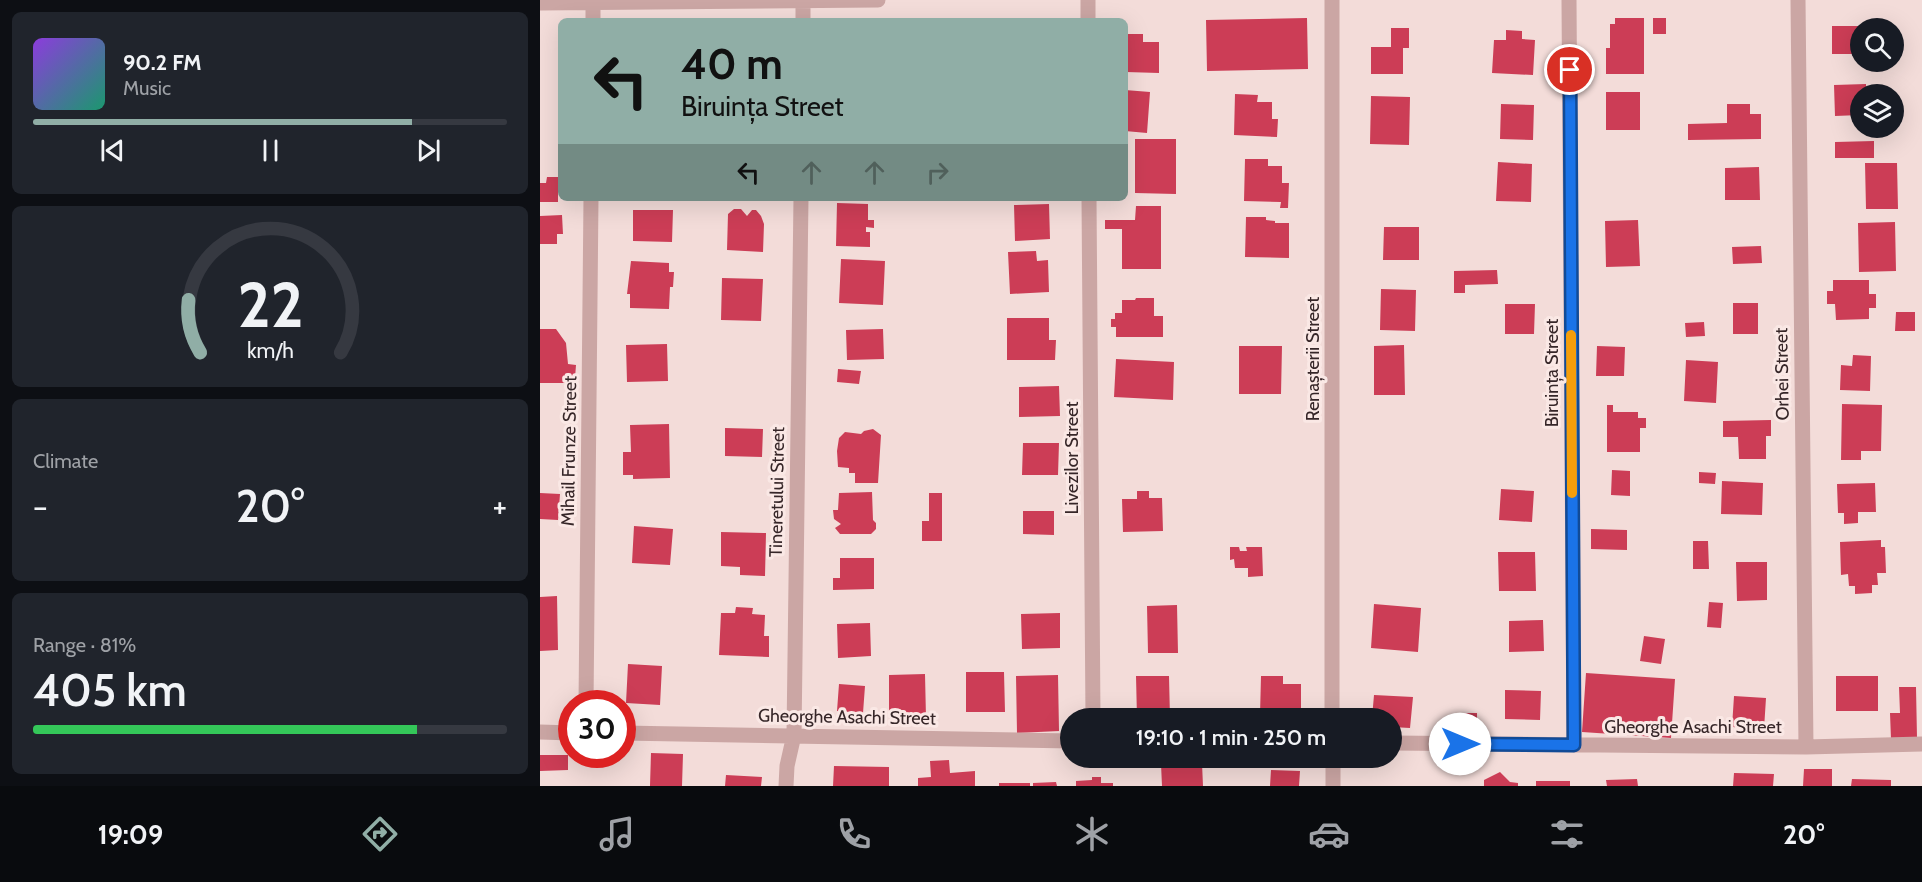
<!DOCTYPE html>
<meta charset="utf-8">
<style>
body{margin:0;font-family:Cabin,sans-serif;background:#20242c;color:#f1f3f6;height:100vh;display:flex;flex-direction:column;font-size:22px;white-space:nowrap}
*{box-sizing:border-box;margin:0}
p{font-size:20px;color:#9ea1a6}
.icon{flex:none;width:33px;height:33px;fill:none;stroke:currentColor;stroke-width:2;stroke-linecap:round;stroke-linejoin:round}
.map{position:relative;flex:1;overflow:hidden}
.side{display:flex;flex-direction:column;gap:12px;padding:12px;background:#0d0f14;width:540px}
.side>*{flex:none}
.top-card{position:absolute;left:18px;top:18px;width:570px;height:183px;border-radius:9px;box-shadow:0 6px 24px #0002;background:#90aea6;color:#111;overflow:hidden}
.tools{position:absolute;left:1310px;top:18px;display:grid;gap:12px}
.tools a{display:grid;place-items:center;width:54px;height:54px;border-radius:50%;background:#171b24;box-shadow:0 6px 24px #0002;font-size:30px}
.speed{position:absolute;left:18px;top:690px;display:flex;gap:12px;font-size:30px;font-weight:700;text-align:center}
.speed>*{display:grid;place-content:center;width:78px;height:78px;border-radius:50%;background:#171b24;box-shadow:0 6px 24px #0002;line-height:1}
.speed .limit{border:9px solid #d22;background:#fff;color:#111}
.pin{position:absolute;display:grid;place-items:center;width:51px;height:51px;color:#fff;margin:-26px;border:3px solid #fff;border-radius:50%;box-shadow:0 2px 6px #0007}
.me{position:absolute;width:66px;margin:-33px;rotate:90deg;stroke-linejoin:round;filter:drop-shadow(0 0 4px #0008)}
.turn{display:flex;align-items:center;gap:21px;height:126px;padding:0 24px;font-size:27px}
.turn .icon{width:78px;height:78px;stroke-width:2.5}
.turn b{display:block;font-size:42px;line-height:51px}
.lanes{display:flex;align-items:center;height:57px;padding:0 24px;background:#0003;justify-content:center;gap:30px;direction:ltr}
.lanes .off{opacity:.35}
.big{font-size:45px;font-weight:600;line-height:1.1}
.side .tile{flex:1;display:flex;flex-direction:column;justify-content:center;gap:9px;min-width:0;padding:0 21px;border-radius:9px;background:#20242c}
.side .dial{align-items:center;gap:0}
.dial svg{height:156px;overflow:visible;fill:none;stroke:#363941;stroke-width:7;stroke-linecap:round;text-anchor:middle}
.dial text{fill:#f1f3f6;stroke:none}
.song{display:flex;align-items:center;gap:18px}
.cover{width:72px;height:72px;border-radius:9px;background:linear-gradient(135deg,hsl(270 70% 55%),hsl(160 70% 35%))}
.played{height:6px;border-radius:3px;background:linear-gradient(90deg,#90aea6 80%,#363941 80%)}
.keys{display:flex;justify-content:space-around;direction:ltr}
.heat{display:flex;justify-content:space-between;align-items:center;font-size:33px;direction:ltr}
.charge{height:9px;border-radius:4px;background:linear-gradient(90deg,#34c759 81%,#363941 0)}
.trip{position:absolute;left:520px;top:708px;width:342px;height:60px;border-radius:30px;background:#171b24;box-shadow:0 6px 24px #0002;font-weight:600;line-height:60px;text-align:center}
.menu{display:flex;height:96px;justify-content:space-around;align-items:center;background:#090b0e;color:#9ea1a6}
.menu .icon{width:42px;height:42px}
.menu .on{color:#90aea6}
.menu b{font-size:27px;color:#f1f3f6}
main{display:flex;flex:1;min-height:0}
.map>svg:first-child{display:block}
.building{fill:#cc3d56}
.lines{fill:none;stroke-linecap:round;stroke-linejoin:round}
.street{stroke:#cba6a4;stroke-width:15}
.route-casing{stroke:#114b97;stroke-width:15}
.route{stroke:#1a73e8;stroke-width:10}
.slow{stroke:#f59e0b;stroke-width:10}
.labels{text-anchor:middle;stroke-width:6;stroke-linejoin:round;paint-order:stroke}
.street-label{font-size:18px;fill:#362628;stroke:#fae8e5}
</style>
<main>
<section class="side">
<div class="tile">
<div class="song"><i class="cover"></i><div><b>90.2 FM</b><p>Music</p></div></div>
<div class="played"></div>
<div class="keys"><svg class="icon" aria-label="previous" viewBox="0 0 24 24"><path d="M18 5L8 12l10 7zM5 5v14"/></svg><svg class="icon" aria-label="pause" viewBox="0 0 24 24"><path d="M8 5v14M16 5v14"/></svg><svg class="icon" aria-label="next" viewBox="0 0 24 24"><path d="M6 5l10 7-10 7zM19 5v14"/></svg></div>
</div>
<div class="tile dial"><svg viewBox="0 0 100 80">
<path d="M14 69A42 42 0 1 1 86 69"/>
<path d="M14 69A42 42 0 0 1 8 42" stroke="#90aea6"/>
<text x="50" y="56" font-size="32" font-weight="700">22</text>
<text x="50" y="72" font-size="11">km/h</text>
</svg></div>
<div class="tile"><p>Climate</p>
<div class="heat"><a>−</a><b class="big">20°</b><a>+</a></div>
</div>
<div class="tile"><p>Range · 81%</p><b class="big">405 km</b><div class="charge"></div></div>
</section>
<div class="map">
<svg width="1382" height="786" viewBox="0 0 1382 786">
<rect width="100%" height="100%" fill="#f3dcd9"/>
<!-- building -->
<path class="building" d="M767,18l1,51 -101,2 -1,-51z
M1075,18h29v56h-38v-26h4v-24h5z
M1113,18h13v16h-13z
M1292,26h33v2h-5v26h-28z
M851,28h18v20h-6v26h-32v-27h20z
M966,30l16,1v8l13,1 -2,35 -41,-2 2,-33h12z
M586,34h17v8h16v31l-33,-1z
M1326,84v10h-6v21l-25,1 -1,-31z
M585,90l25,2 -3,41 -22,-2z
M1066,92h34v38h-34z
M695,94l23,1 -1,7h15v17h6l-1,18 -43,-2z
M831,96l39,1 -1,48 -39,-1z
M961,104l33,1 -1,35 -33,-1z
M1187,104h23v10h11v25l-73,1v-16l39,-1z
M595,139h41v55l-41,-1z
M1334,141v17h-39v-16z
M705,159h23v7h14v17h7l-1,25h-8l1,-6 -37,-1z
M958,162l34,2 -1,38 -35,-1z
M1325,163h32l1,46h-32z
M1219,167l1,33h-35v-32z
M7,177h11v25h-18v-19h6z
M297,203l31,1v16h6v8l-8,-1v5h4v15l-34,-1z
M509,204l1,35 -35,2 -1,-36z
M596,206h25v63h-39v-40h-17v-9h30z
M194,209h7l6,7 5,-6h4l5,6 3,8 -1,28 -36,-2 1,-36z
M93,210h40l-1,32 -39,-1z
M22,215l1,19h-6v10h-17v-28z
M706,217h20v3l9,1v2h14v35l-44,-1z
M1098,220l2,46 -34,1 -1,-46z
M1355,222l1,49 -37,1 -1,-49z
M844,227h35v33h-36z
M1221,246l1,17 -29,1 -1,-17z
M496,251l1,10 11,-1 1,32 -39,2 -2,-42z
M301,259l44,2 -2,44 -44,-2z
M91,261l38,2v9h5l-1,15h-3l-1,22 -39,-1v-14h-3z
M957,270l1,14 -33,1v8h-11v-22z
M182,278l41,1 -2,42 -40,-1z
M1293,280h36v14h7v14h-7v11l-33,1 -1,-16h-8v-13h6z
M841,289l35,1 -1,41 -35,-1z
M596,298h18v18h9v21h-47v-10h-5v-8h4v-6h7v-13h13z
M1193,303h25v31h-25z
M965,304h30l-1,30h-29z
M1356,312h19v19h-20z
M467,318h42v22h7l-1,20h-48z
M1164,322l1,14 -19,1 -1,-14z
M0,329h16l10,14 2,21 8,1 -1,13 -10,1v4h-25z
M343,329l1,30 -37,1 -1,-30z
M127,344l1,37 -41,1 -1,-37z
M864,345l1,50h-31v-49z
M699,346h43l-1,48h-42z
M1057,346l28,1 -1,29h-28z
M1313,355l18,1 -1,35 -30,-1 1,-25 11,1z
M576,359l58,3 -1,38 -59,-3z
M1146,360l32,2 -2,41 -32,-2z
M298,369l23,2 -2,13 -22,-2z
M519,386l1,30 -41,1v-30z
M1302,404l40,1 -1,46h-20v9h-20z
M1067,405h6v7h25v6h8v10h-6v24h-33z
M1231,420v16h-5v23h-27l-1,-22h-15v-16z
M129,424l1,54 -37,1v-4h-10v-23h8l-1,-27z
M185,428l38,1 -1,28 -37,-1z
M333,429l8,6 -3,48h-23v-10h-6v-5l-11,-1 -1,-16 2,-13 6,-6 16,2 3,-3z
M483,443h36l-1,32h-36z
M1072,470l18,1v25l-19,-1z
M1159,472l17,1 -1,11 -16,-1z
M1182,481l41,2 -1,32 -41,-1z
M1335,483l1,29h-18v11l-14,1v-11h-6l-1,-29z
M961,489l33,2 -2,31 -33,-2z
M597,491h12v7h13l1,33 -40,1 -1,-33h15z
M332,492l1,28 3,3v6l-5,5h-31l-5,-6 6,-4 -7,-5 -1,-9h5l1,-17z
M0,493l20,1 -2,26 -18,-1z
M389,493h13v48h-20v-20h7z
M483,511h31v24l-31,-1z
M94,526l39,3 -3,36 -38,-2z
M1051,529l36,1v20l-36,-1z
M181,532l45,1 -1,43 -25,-1v-8l-19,-1z
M1341,540v7h4l1,26h-9l1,12h-6v8l-17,1v-8h-6l-1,-12 -7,1 -1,-33z
M1153,541h15l1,28h-16z
M690,547h9l1,4h7l-1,-4h16l1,29 -15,1v-9h-13l-1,-9 -4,1z
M958,552h37l1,39h-37z
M300,558h34v31l-41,1v-12h7z
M1196,562h31v38l-30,1z
M17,596l1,54 -18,1v-54z
M1169,602l14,1 -2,25 -14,-1z
M834,604l47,4 -3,44 -47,-4z
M637,605l1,48h-30l-1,-47z
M196,607l17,1 -1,6 13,1 -1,21h5v21l-50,-2 2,-42h14z
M520,613v35l-38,1 -1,-35z
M1003,620l1,31 -35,1v-31z
M330,623l1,33 -33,2 -1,-34z
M1104,636l21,3 -4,25 -21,-3z
M88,664l34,2 -2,39 -34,-2z
M426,672h38l1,40h-39z
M1046,673l89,6 -4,59 -89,-6z
M385,674l1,44 -37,1v-44z
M518,675l1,56 -42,2 -1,-57z
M596,676h33l1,42h-33z
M721,676h22v8h18v31h-41z
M1296,676h42v35h-42z
M299,684l26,2 -2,27 -26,-2z
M1359,687h17l1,51 -26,1 -1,-26h10z
M965,690l36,1 -1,29 -35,-1z
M834,695l39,2 -3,31 -18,-1v-9h-20z
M1194,696l32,2 -2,31 -32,-2z
M916,713h21v13h-22z
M111,753l32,1 -1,32h-32z
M0,755h28v15l-28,1z
M409,760l1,13 25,-2v15h-57v-8l13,-1 -1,-16z
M662,763l1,23h-41l-1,-22z
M294,766l55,1v19h-56z
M1264,769h28v17h-29z
M731,770l29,1 -1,15h-29z
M960,772l10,10 8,1v3h-34v-6z
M1194,773l40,1 -1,12h-40z
M186,775l36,2 -1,9h-36z
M552,777h9v6h12v3h-37v-5l16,-1z
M1097,779l1,7h-31l-1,-6z
M1312,779l39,1v6h-40z
M996,781h34v5h-34z
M516,782l1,4h-24v-3z
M459,783h31v3h-31z"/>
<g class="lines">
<!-- street -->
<path class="street" d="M548,0v21
M792,0v718
M1029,0l5,745
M1258,0l8,747
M0,3l338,-3
M53,21v-21
M263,21v-21
M549,198l4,520
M46,704l5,-506
M0,732l32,1
M82,733l449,8
M852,743l414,4 116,-3
M793,758v28
M246,786l1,-20 7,-31 7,-537"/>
</g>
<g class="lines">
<!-- route casing -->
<g class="route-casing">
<path id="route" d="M920,744l114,1 -4,-675"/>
</g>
<!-- route -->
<use href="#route" class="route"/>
<!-- slow -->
<path class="slow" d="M1031,335l1,158"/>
</g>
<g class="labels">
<!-- street labels -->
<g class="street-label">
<text transform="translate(773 359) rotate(-90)" y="6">Renașterii Street</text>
<text transform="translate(1012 373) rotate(-90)" y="6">Biruința Street</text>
<text transform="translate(1242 374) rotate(-91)" y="6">Orhei Street</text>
<text transform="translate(29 451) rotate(-89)" y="6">Mihail Frunze Street</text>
<text transform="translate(532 458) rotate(-90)" y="6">Livezilor Street</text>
<text transform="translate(237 492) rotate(-89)" y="6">Tineretului Street</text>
<text transform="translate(307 717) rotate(1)" y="6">Gheorghe Asachi Street</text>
<text x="1153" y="733">Gheorghe Asachi Street</text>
</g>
</g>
</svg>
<div class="tools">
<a><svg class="icon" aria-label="search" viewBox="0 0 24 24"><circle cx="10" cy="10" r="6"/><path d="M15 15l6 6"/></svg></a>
<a><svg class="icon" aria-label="layers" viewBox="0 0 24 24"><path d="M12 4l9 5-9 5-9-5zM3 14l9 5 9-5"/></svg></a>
</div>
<div class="speed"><div class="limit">30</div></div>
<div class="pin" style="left:1030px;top:70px;background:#d93025"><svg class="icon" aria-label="arrive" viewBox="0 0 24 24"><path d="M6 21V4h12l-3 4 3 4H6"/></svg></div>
<svg class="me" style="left:920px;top:744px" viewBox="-20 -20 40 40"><circle r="19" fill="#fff"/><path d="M0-13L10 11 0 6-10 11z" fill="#1a73e8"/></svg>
<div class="trip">19:10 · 1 min · 250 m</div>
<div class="top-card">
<div class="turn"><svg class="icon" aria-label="left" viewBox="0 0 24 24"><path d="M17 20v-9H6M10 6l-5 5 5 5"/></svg><div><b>40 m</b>Biruința Street</div></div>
<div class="lanes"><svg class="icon" aria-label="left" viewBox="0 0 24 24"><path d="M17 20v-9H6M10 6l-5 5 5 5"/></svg><svg class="icon off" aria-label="ahead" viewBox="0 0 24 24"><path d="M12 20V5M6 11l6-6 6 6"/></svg><svg class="icon off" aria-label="ahead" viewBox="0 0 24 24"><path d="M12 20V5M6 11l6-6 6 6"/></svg><svg class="icon off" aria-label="right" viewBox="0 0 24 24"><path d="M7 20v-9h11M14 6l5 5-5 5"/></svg></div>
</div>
</div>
</main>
<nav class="menu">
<b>19:09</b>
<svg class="icon on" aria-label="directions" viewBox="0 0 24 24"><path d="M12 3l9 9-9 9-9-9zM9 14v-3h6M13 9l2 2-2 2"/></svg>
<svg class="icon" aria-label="music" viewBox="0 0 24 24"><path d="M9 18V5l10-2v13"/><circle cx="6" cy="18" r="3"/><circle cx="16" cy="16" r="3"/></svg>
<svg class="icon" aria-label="phone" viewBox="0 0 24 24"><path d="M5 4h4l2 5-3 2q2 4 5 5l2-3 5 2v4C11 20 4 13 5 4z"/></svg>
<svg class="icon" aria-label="climate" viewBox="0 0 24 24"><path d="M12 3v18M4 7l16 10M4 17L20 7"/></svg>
<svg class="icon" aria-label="car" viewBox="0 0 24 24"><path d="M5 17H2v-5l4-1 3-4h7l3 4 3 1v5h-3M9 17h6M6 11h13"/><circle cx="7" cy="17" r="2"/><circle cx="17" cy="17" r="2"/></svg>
<svg class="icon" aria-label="filters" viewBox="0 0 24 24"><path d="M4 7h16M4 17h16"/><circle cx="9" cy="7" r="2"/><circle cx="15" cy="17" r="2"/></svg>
<b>20°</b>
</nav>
